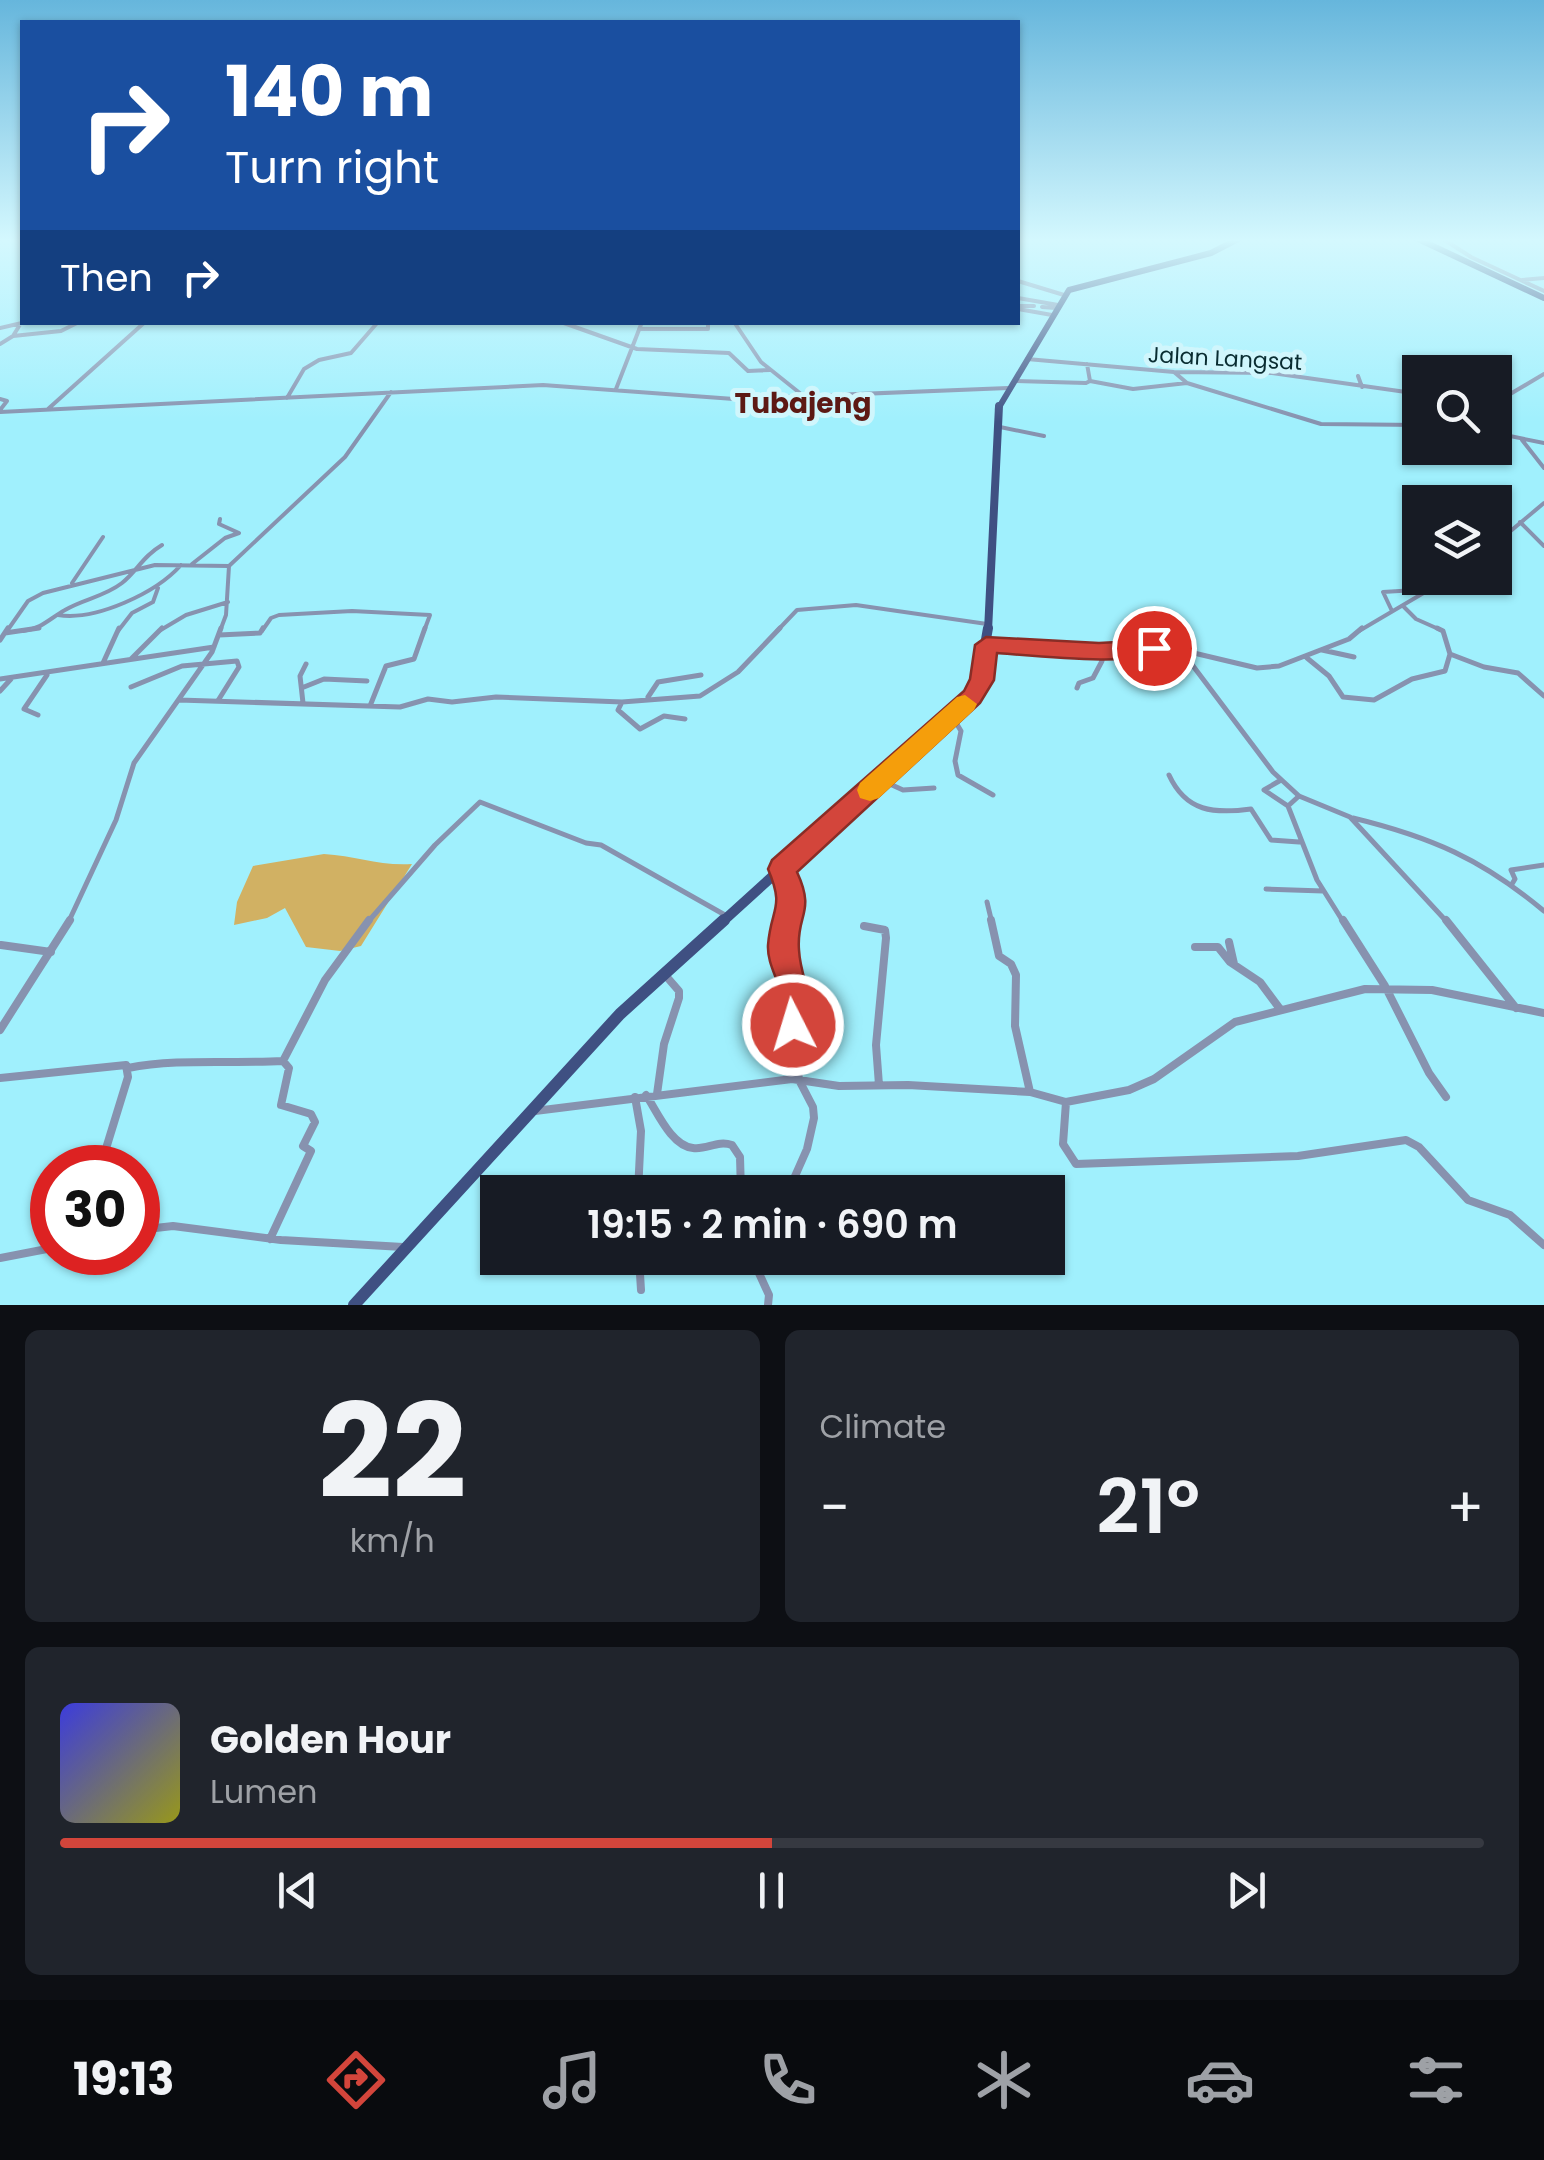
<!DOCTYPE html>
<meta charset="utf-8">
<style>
body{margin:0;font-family:Poppins,sans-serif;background:#20242c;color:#f1f3f6;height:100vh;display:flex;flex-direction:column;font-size:38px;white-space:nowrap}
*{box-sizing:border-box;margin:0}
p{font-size:32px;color:#9ea1a6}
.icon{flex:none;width:55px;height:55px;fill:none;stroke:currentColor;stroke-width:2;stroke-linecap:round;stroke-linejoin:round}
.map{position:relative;height:1305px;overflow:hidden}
.side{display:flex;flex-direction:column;gap:25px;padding:25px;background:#0d0f14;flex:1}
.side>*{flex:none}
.hud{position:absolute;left:20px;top:20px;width:1000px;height:305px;border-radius:0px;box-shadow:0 2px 8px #0004;background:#1a4fa0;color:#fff;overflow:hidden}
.tools{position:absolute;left:1402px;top:355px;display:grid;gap:20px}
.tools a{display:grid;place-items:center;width:110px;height:110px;border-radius:0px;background:#171b24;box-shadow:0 2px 8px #0004;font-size:50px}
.speed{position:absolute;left:30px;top:1145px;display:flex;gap:20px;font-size:50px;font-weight:700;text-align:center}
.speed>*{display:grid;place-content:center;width:130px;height:130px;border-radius:50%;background:#171b24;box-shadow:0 2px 8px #0004;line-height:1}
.speed .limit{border:15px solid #d22;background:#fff;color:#111}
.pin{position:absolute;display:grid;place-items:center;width:85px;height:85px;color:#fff;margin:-42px;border:5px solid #fff;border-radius:50%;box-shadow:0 2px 10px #0007}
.me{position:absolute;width:110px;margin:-55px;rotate:355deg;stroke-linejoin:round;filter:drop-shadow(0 0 8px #0008)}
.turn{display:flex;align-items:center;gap:35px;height:210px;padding:0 40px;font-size:45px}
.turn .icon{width:130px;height:130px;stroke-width:2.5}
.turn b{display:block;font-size:70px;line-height:85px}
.then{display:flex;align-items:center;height:95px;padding:0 40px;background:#0003;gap:20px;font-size:38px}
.big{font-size:75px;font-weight:600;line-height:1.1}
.side .tile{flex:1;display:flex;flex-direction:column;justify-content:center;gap:15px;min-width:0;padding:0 35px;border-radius:15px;background:#20242c}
.side .dial{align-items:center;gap:0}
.dial b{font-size:130px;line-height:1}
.song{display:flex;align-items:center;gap:30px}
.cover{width:120px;height:120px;border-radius:15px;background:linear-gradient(135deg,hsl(240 70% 55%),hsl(60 70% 35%))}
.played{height:10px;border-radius:5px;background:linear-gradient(90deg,#d3453b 50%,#363941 50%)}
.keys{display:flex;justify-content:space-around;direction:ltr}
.heat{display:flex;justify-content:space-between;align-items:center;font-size:55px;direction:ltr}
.side .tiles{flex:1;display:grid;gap:25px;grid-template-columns:1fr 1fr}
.tile:last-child{grid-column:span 2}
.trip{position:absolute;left:480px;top:1175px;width:585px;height:100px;border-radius:0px;background:#171b24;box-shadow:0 2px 8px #0004;font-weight:600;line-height:100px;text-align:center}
.tabs{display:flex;height:160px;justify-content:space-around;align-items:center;background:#090b0e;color:#9ea1a6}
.tabs .icon{width:70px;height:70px}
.tabs .selected{color:#d3453b}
.tabs b{font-size:45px;color:#f1f3f6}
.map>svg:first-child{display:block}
.green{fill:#d1b163}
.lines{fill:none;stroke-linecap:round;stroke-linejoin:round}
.minor-far2{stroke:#8792af;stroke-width:4}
.minor-far1{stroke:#8792af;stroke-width:5}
.minor{stroke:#8792af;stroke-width:8}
.primary-far3{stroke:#3f5082;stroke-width:6}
.primary-far2{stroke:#3f5082;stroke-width:8}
.primary-far1{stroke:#3f5082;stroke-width:10}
.primary{stroke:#3f5082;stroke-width:12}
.trunk{stroke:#324479;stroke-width:6}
.route{fill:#d3453b;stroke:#892d26;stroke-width:2.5}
.slow{fill:#f59e0b}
.labels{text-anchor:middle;stroke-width:10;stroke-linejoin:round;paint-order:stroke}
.far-street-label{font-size:22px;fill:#092c31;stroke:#d0f6fc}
.far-quarter-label{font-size:28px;font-weight:bold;fill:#5d1914;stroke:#d0f6fc}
</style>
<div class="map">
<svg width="1544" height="1305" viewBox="0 0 1544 1305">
<rect width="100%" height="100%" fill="#a0f0fd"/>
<!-- green -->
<path class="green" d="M324,854c32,2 55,12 88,10l-51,82 -21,5 -34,-4 -21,-39 -18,10 -33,7 3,-23 16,-36z"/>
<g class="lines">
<!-- minor-far2 -->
<path class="minor-far2" d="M1443,239l28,18 73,34
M1522,280l22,-2
M1018,281l46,14
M1018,298l40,7
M1018,306h16
M1042,307l14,1
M1018,309l34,6
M561,322l76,27 92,4 19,18 22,-1
M734,322l27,40 45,36
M0,328l26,-6
M639,329h69v-7
M13,336l48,-5 18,-9
M0,344l13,-8 8,-13
M1027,359l147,13 98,1 148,21
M1358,376l4,11
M1016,381l70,2 4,-2 -3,-17
M1090,381l43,8 54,-6 -13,-11
M1187,383l134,41 99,1
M616,389l26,-67
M287,398l17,-29 15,-9 32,-7 27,-31
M0,399l7,2 -7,9
M1495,403l49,-29
M48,409l97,-87
M0,412l543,-27 191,14 274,-11
M1000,427l44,9
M1495,433l49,10
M1522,440l22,28
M1520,522l24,24
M1495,544l49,-41
M192,564l33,-26 14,-5 -20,-9 1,-5
M72,583l31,-46
M1404,607l12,12 27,12
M1392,611l-9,-19 49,-3
M58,615c38,6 98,-22 123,-50
M7,631l21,-30 15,-8 112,-28 74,1
M23,631c18,-2 26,-12 42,-21 18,-11 39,-13 57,-27 16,-13 20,-26 40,-38
M118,631l14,-18 21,-11 5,-14
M159,631l27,-16 42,-13
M220,631l6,-16 3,-49 116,-109 46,-65
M262,631l9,-13 8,-3 73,-4 78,4 -6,16
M777,631l20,-21 59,-5 131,19
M1359,631l90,-53"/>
<!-- minor-far1 -->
<path class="minor-far1" d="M1437,628l6,3 7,23 34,13 34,6 26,23
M5,633l34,-5
M219,635l41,-2 3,-5
M0,640l8,-12
M988,645l189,4 80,19 22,-2 70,-27 13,-11
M1181,650l92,122 26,24 51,21 98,106
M1322,650l32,7
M1307,658l22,18 14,21 31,3 38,-21 33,-8 5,-17
M131,659l31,-31
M103,663l16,-35
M0,679l214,-32
M131,687l51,-21 55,-5 2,6 -20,32
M304,687l20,-8 43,2
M1077,688l2,-5 14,-5 9,-17 -3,-10
M0,691l11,-12
M648,697l10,-15 43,-7
M179,700l221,7 28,-8 24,3 44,-5 126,5 78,-6 38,-24 42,-44
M622,702l-4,8 22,19 24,-13 21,3
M303,703l-3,-27 6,-12
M370,706l16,-40 28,-7 11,-31
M38,715l-14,-6 23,-34
M952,716l9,15 -6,30 3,14 35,20
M1169,775c17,37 45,39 82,34l20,31 28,2
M881,780l22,10 31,-2
M1281,780l-17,10 24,16
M1299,796l-11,10 29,74 27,43
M1353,818c78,19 129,41 191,93
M781,869l13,27 -8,27
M1512,884l3,-5 -4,-9 33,-5
M1266,889l57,2
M987,902l5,21
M68,923l48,-103 18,-57 78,-111 9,-24
M367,923l68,-78 45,-43 106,41 15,2 124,70"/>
<!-- minor -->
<path class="minor" d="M786,920l-2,40 14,40 -5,25 6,55 14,27 1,11 -7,31 -19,43
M991,920l8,36 12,8 5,11 -1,51 15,66
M1343,920l42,66 44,87 17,24
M1446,920l70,88
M864,926l21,4 1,8 -10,107 3,40
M1229,942l5,22
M1,945l50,7
M1195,947h23l12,15 30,20 20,27
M0,1030l70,-110
M128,1068c49,-10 104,-4 155,-7l42,-81 44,-60
M0,1078l126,-13 2,12 -28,91
M657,1094l7,-50 15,-46v-7l-13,-15
M646,1095c11,16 25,51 47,53 14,2 24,-8 39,-3l8,12 1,35
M635,1097l6,34 -3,61
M1066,1102l-3,42 13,20 222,-8 108,-16 13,7 49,53 42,15 34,30
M535,1111l257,-32 47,7 69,-1 122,7 36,10 63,-12 25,-11 81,-57 130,-33 67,1 112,23
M138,1230l35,-4 108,14 122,7
M270,1239l41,-88 -8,-5 12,-24 -4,-8 -30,-9 8,-37 -6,-7
M0,1258l52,-10
M639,1258l2,32
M752,1258l17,37 -1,10"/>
<!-- primary-far3 -->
<path class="primary-far3" d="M998,409l71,-119 142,-37 27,-14"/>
<!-- primary-far2 -->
<path class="primary-far2" d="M988,631l11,-225"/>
<!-- primary-far1 -->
<path class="primary-far1" d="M721,923l256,-232 11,-63"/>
<!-- primary -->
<path class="primary" d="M354,1305l266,-291 104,-94"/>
<!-- trunk -->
<path class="trunk" d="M1418,239l126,59"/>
</g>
<!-- sky -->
<linearGradient id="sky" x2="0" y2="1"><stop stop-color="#66b6dc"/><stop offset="0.57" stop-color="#d4f8fe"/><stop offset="1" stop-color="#d4f8fe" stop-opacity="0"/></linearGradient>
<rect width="1544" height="422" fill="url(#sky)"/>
<!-- route -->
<path class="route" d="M986,637l113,6 55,-3 12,8c-16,21 -140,7 -169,5l-3,27 -14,23 -183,169c19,41 -1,42 2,78 2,36 21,48 5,86l-11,5 -11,-5c-6,-14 2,-24 0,-38 -3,-18 -15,-34 -14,-53 3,-38 17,-36 0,-76l4,-9 192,-169 6,-12 5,-34z"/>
<!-- slow -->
<path class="slow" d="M965,695l12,9 -3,6 -95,88 -9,3 -10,-3 -3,-8 3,-7 97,-86z"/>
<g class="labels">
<!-- far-street labels -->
<g class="far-street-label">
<text transform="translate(1225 358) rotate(3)" y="8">Jalan Langsat</text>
</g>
<!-- far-quarter labels -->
<g class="far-quarter-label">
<text x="803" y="413">Tubajeng</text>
</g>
</g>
</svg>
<div class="tools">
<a><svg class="icon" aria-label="search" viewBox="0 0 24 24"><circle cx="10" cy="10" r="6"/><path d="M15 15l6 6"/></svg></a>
<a><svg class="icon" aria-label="layers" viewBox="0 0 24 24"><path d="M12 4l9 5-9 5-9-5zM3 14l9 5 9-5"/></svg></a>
</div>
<div class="speed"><div class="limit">30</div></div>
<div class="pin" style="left:1154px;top:648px;background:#d93025"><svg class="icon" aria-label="arrive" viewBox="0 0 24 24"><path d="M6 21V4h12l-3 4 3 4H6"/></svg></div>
<svg class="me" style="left:793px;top:1025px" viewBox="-20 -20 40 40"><circle r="17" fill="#d3453b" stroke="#fff" stroke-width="3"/><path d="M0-11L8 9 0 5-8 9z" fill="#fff"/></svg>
<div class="trip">19:15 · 2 min · 690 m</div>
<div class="hud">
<div class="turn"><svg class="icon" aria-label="right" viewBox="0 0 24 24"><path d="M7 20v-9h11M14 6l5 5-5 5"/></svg><div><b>140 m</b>Turn right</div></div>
<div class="then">Then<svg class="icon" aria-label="right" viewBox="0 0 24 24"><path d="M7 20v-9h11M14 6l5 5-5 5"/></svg></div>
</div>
</div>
<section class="side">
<div class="tiles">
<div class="tile dial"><b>22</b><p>km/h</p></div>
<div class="tile"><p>Climate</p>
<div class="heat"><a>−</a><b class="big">21°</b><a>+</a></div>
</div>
<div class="tile">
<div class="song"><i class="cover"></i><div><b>Golden Hour</b><p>Lumen</p></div></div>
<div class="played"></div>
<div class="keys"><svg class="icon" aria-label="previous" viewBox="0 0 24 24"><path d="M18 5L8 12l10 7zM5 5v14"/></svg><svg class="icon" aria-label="pause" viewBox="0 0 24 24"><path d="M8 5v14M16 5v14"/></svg><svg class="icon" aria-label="next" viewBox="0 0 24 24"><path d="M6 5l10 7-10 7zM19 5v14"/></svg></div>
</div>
</div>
</section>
<nav class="tabs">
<b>19:13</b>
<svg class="icon selected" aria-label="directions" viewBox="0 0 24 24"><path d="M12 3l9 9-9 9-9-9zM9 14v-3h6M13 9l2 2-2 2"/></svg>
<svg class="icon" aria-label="music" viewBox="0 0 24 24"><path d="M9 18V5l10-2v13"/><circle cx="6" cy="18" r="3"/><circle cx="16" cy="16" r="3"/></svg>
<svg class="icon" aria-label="phone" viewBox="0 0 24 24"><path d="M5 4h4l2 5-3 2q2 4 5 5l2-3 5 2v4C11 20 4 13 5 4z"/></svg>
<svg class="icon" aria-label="climate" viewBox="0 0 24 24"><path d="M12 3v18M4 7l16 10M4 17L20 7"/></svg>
<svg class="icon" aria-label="car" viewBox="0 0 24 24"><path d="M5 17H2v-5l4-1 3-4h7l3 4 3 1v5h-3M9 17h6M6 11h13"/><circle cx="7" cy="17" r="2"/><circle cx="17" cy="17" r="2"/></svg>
<svg class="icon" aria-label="filters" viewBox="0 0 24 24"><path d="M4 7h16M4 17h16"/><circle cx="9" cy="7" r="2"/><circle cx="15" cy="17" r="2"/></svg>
</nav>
